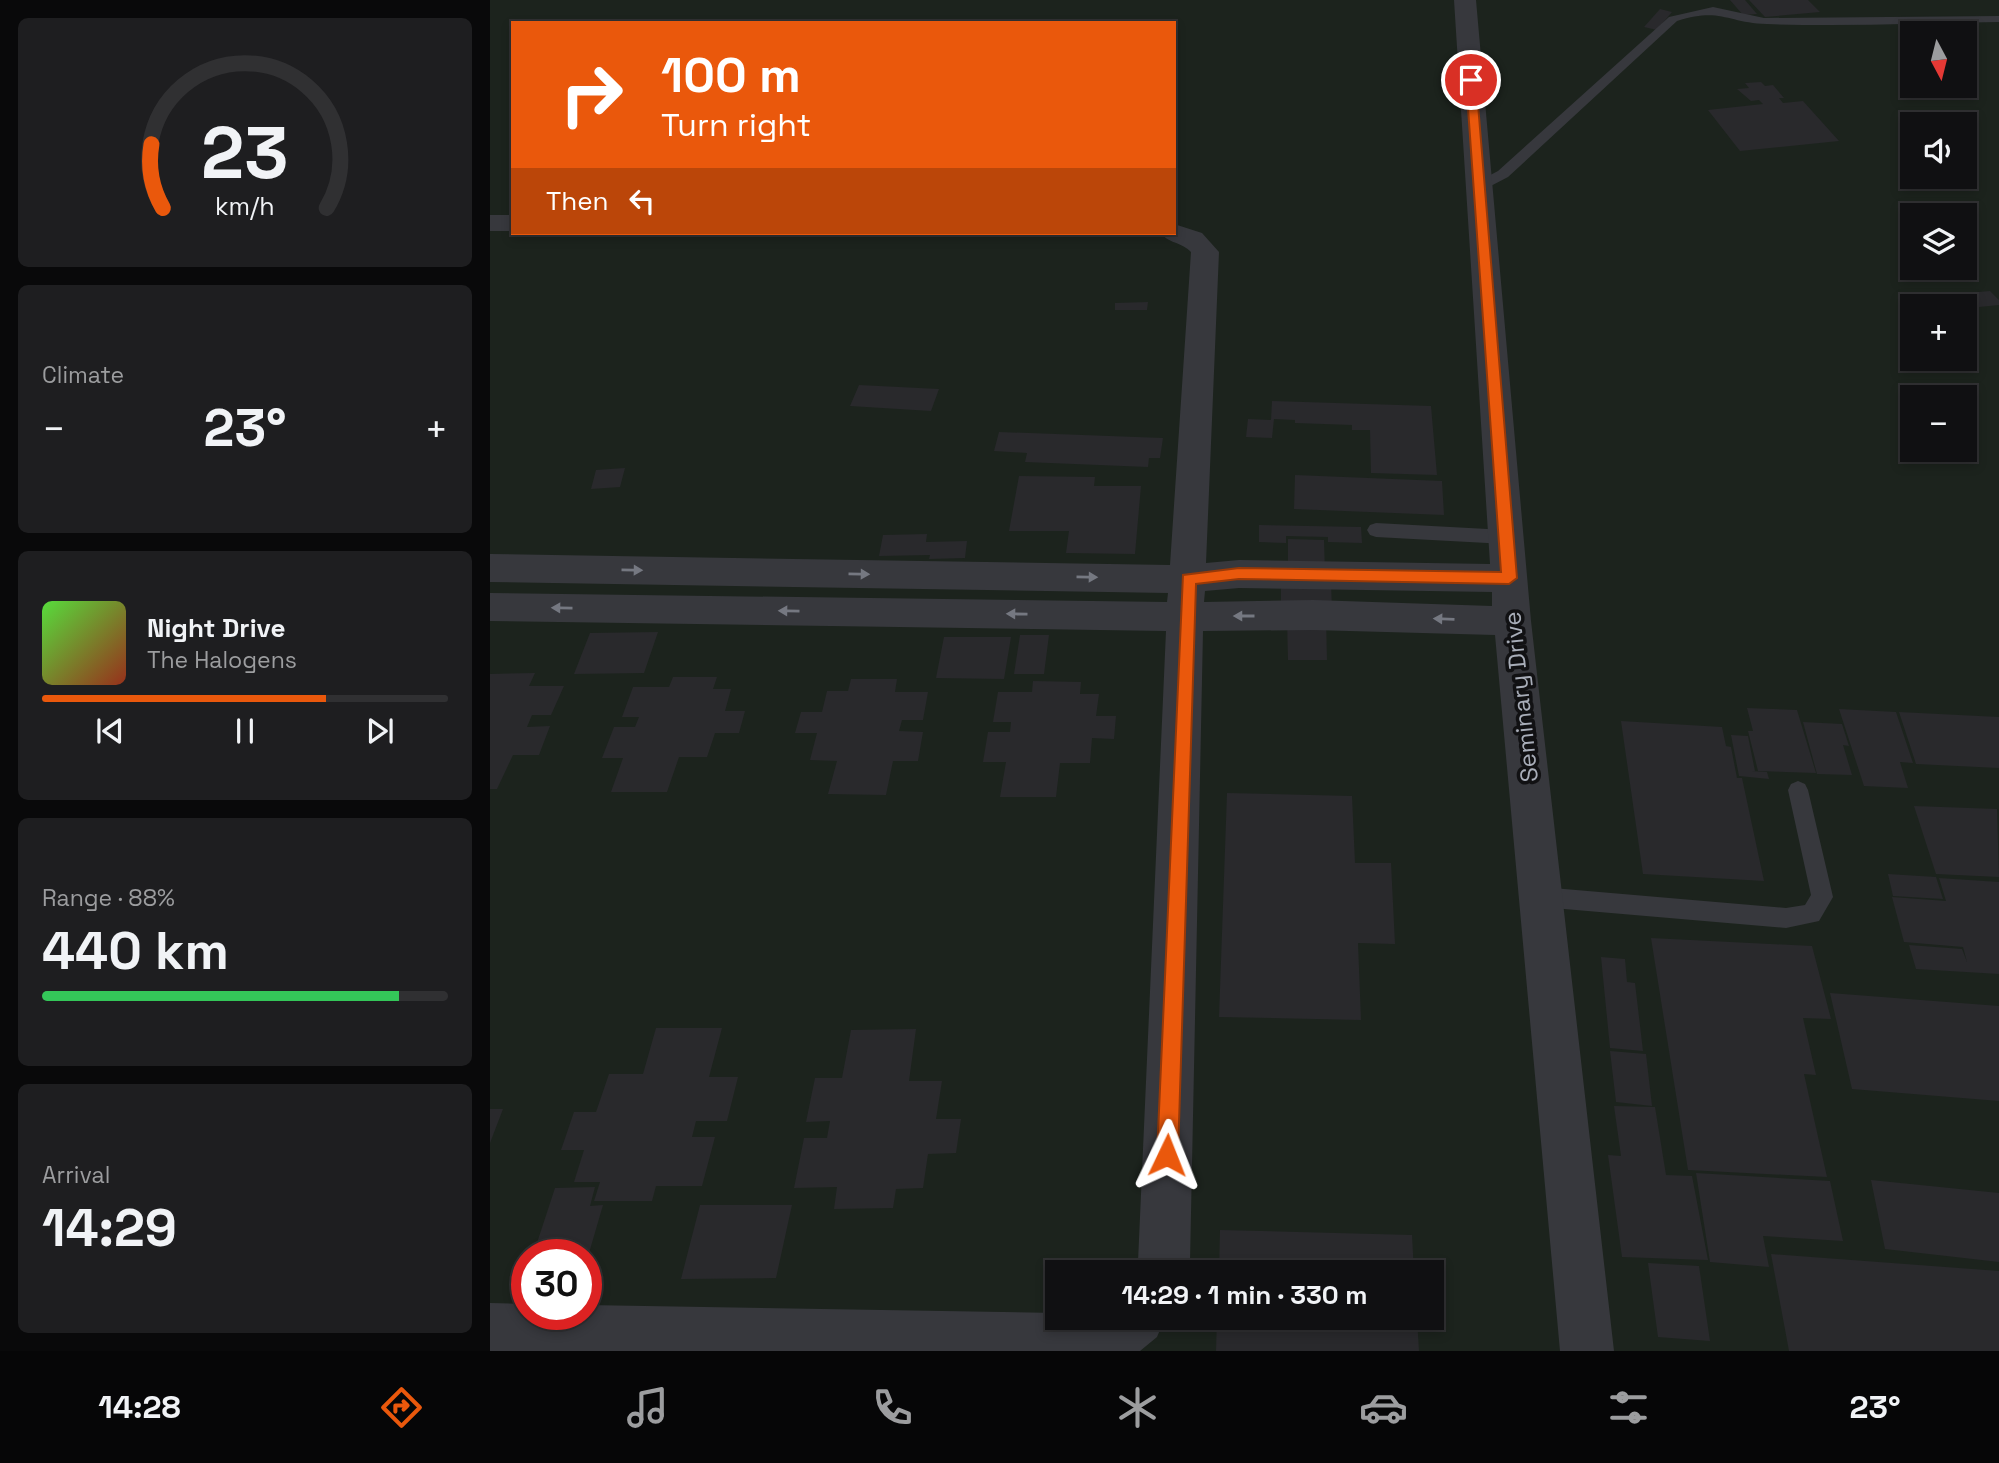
<!DOCTYPE html>
<meta charset="utf-8">
<style>
body{margin:0;font-family:"Space Grotesk",sans-serif;background:#1e1e20;color:#f1f3f6;height:100vh;display:flex;flex-direction:column;font-size:26px;white-space:nowrap}
*{box-sizing:border-box;margin:0}
p{font-size:23px;color:#9c9d9f}
.icon{flex:none;width:38px;height:38px;fill:none;stroke:currentColor;stroke-width:2;stroke-linecap:round;stroke-linejoin:round}
.map{position:relative;flex:1;overflow:hidden}
.sheet{display:flex;flex-direction:column;gap:18px;padding:18px;background:#09090a;width:490px}
.sheet>*{flex:none}
.guide{position:absolute;left:21px;top:21px;width:665px;height:214px;border-radius:0px;box-shadow:0 4px 10px #0003,0 0 0 2px #303032;background:#ea580c;color:#fff;overflow:hidden}
.needle{width:46px;rotate:173deg}
.controls{position:absolute;left:1410px;top:21px;display:grid;gap:14px}
.controls a{display:grid;place-items:center;width:77px;height:77px;border-radius:0px;background:#101012;box-shadow:0 4px 10px #0003,0 0 0 2px #303032;font-size:35px}
.speed{position:absolute;left:21px;top:1239px;display:flex;gap:14px;font-size:35px;font-weight:700;text-align:center}
.speed>*{display:grid;place-content:center;width:91px;height:91px;border-radius:50%;background:#101012;box-shadow:0 4px 10px #0003,0 0 0 2px #303032;line-height:1}
.speed .limit{border:10px solid #d22;background:#fff;color:#111}
.pin{position:absolute;display:grid;place-items:center;width:60px;height:60px;color:#fff;margin:-30px;border:4px solid #fff;border-radius:50%;box-shadow:0 2px 7px #0007}
.me{position:absolute;width:77px;margin:-38px;rotate:2deg;stroke-linejoin:round;filter:drop-shadow(0 0 5px #0008)}
.turn{display:flex;align-items:center;gap:24px;height:147px;padding:0 35px;font-size:32px}
.turn .icon{width:91px;height:91px;stroke-width:2.5}
.turn b{display:block;font-size:49px;line-height:60px}
.then{display:flex;align-items:center;height:66px;padding:0 35px;background:#0003;gap:14px;font-size:26px}
.big{font-size:52px;font-weight:800;line-height:1.1}
.sheet .widget{flex:1;display:flex;flex-direction:column;justify-content:center;gap:10px;min-width:0;padding:0 24px;border-radius:10px;background:#1e1e20}
.sheet .dial{align-items:center;gap:0}
.dial svg{height:182px;overflow:visible;fill:none;stroke:#303032;stroke-width:7;stroke-linecap:round;text-anchor:middle}
.dial text{fill:#f1f3f6;stroke:none}
.song{display:flex;align-items:center;gap:21px}
.cover{width:84px;height:84px;border-radius:10px;background:linear-gradient(135deg,hsl(110 70% 55%),hsl(10 70% 35%))}
.played{height:7px;border-radius:4px;background:linear-gradient(90deg,#ea580c 70%,#303032 70%)}
.keys{display:flex;justify-content:space-around;direction:ltr}
.heat{display:flex;justify-content:space-between;align-items:center;font-size:38px;direction:ltr}
.charge{height:10px;border-radius:5px;background:linear-gradient(90deg,#34c759 88%,#303032 0)}
.trip{position:absolute;left:555px;top:1260px;width:399px;height:70px;border-radius:0px;background:#101012;box-shadow:0 4px 10px #0003,0 0 0 2px #303032;font-weight:800;line-height:70px;text-align:center}
.dock{display:flex;height:112px;justify-content:space-around;align-items:center;background:#060607;color:#9c9d9f}
.dock .icon{width:49px;height:49px}
.dock .selected{color:#ea580c}
.dock b{font-size:32px;color:#f1f3f6}
main{display:flex;flex:1;min-height:0}
.map>svg:first-child{display:block}
.green{fill:#1c231d;fill-rule:evenodd}
.building{fill:#29292c}
.lines{fill:none;stroke-linecap:round;stroke-linejoin:round}
.service{fill:#37383d;fill-rule:evenodd}
.minor{fill:#37383d;fill-rule:evenodd}
.oneway{fill:#757881}
.route{fill:#ea580c;stroke:#983908;stroke-width:2}
.labels{text-anchor:middle;stroke-width:7;stroke-linejoin:round;paint-order:stroke}
.street-label{font-size:24px;fill:#a8adb8;stroke:#111113}
</style>
<main>
<section class="sheet">
<div class="widget dial"><svg viewBox="0 0 100 80">
<path d="M14 69A42 42 0 1 1 86 69"/>
<path d="M14 69A42 42 0 0 1 9 41" stroke="#ea580c"/>
<text x="50" y="56" font-size="32" font-weight="700">23</text>
<text x="50" y="72" font-size="11">km/h</text>
</svg></div>
<div class="widget"><p>Climate</p>
<div class="heat"><a>−</a><b class="big">23°</b><a>+</a></div>
</div>
<div class="widget">
<div class="song"><i class="cover"></i><div><b>Night Drive</b><p>The Halogens</p></div></div>
<div class="played"></div>
<div class="keys"><svg class="icon" aria-label="previous" viewBox="0 0 24 24"><path d="M18 5L8 12l10 7zM5 5v14"/></svg><svg class="icon" aria-label="pause" viewBox="0 0 24 24"><path d="M8 5v14M16 5v14"/></svg><svg class="icon" aria-label="next" viewBox="0 0 24 24"><path d="M6 5l10 7-10 7zM19 5v14"/></svg></div>
</div>
<div class="widget"><p>Range · 88%</p><b class="big">440 km</b><div class="charge"></div></div>
<div class="widget"><p>Arrival</p><b class="big">14:29</b></div>
</section>
<div class="map">
<svg width="1509" height="1351" viewBox="0 0 1509 1351">
<rect width="100%" height="100%" fill="#161618"/>
<!-- green -->
<path class="green" d="M0,0h1509v1351h-1509zM23,23h661v210h-661zM1423,33h52v53h-52zM1423,124h52v53h-52zM1423,215h52v53h-52zM1423,306h52v53h-52zM1423,397h52v53h-52zM37,1255h59v59h-59zM567,1272h375v46h-375z"/>
<!-- building -->
<path class="building" d="M1240,0h15l12,14 -14,1z
M1259,0h59l12,12 -55,5z
M1170,9l12,3 -15,18 -13,-3z
M1271,82l4,4 8,-1 11,13h-5l4,5 20,-2 36,40 -99,10 -32,-41 55,-6 -4,-4 -8,1 -14,-12 12,-1 -4,-5z
M1500,291l9,9v5l-20,2 -12,-14z
M658,302l-1,8h-32v-7z
M369,385l80,4 -8,22 -81,-5z
M782,401l159,5 6,69 -66,-2 -1,-43h-18v-5l-57,-2v-3l-21,-1 -2,19 -26,-1 2,-18 23,1z
M509,432l164,6 -3,20h-11l-1,9 -123,-5 2,-9 -33,-2z
M135,468l-5,19 -29,2 5,-19z
M805,475l147,6 2,34 -150,-6z
M529,476l76,1 -1,9h47l-6,68 -69,-1 3,-22h-60z
M769,525l102,2 1,16 -34,-1v-5l-42,-1v7l-27,-1z
M437,534l-1,8 41,-1 -2,17 -36,1 1,-4 -51,1 4,-21z
M798,539l36,1 1,34 -37,-1z
M841,582l1,28 -51,-1v-26z
M797,618h39l1,42h-39z
M168,632l-14,41 -70,1 16,-41z
M530,635h29l-5,39h-30z
M454,637h67l-7,42 -68,-1z
M45,673l-6,13h35l-13,29h-19l-5,12 23,-1 -11,29h-26l-16,34h-7v-115z
M183,677h44l-4,12h18l-6,22h20l-6,22h-24l-8,24h-28l-12,35h-56l12,-34h-21l12,-31h21l4,-10h-17l11,-30h36z
M361,679h46l-2,13h33l-5,28h-21l-3,11 24,1 -5,29h-25l-7,34 -58,-1 9,-33 -27,-1 7,-27h-22l6,-21h21l5,-21h21z
M543,681l48,1 -1,12h19l-3,22h20l-2,23 -22,-1 -2,25h-30l-4,34h-56l6,-35h-23l5,-30h22l1,-10h-18l5,-30h34z
M1257,708l50,2 19,63 -58,-2 -10,-40h5z
M1349,709l57,3 17,51 -13,-1 8,26 -44,-2z
M1409,712l100,5v51l-83,-4z
M1131,721l101,6 4,19 5,1 6,31h5l22,103 -121,-7z
M1313,722l39,2 7,22 -6,-1 9,30 -35,-1z
M1241,735l17,1 7,35h-4l16,1 2,7 -30,-3z
M737,793l125,3 3,67h36l4,81 -37,-1 3,77 -142,-3z
M1424,806l83,3 2,68 -63,-3z
M1398,874l48,3 7,22 -50,-3z
M1449,878l60,4v92l-83,-5 -7,-24 53,4 5,13 -4,-15 -59,-5 -12,-45 54,4z
M1161,938l161,8 19,73 -28,-1 13,57 -12,-1 23,103 -139,-7z
M1111,957l24,2 2,23 8,1 8,68 -33,-3z
M1340,993l169,13v95l-147,-12z
M166,1028h66l-13,49h29l-11,44h-31l-4,16h23l-13,49h-46l-4,15h-58l6,-19h-26l10,-32h-23l13,-38h22l13,-38h34z
M426,1029l-7,52h33l-6,38h25l-5,34 -28,1 -5,34 -27,1 -3,19 -59,1 3,-22 -43,1 10,-50h23l3,-17 -24,1 9,-44h27l9,-48z
M1120,1051l36,3 6,52 -36,-4z
M1124,1106l41,1 11,68 26,1 16,84 -86,-3 -14,-102 13,1z
M0,1109h13l-13,34z
M1206,1173l134,8 13,60 -80,-5 6,31 -59,-5z
M1381,1180l128,13v69l-114,-13z
M105,1187l-5,19 13,-1 -16,55 -1,-5h-53l22,-67z
M210,1205h92l-16,73 -95,1z
M730,1230l192,5 2,37h-195z
M1281,1254l228,17v80h-210z
M1158,1263l51,3 11,75 -52,-4z
M727,1318h200l2,33h-203z"/>
<g class="lines">
<!-- service -->
<path class="service" d="M1223,7l51,11 235,-2v6c-77,1 -155,5 -232,2 -40,-1 -46,-17 -90,-3l-169,156 -23,12h-10v-6l23,-12 171,-154z
M886,523l130,7 6,2 3,5 -3,5 -6,2 -130,-7 -6,-2 -3,-5 3,-5z
M1308,781l7,3 3,6 25,107 -14,24 -33,7 -245,-21 -8,-3 -3,-7 3,-7 8,-3 245,21 19,-3 6,-10 -23,-105 3,-6z"/>
<!-- minor -->
<path class="minor" d="M964,0h22l55,621 83,730h-54l-65,-716 -182,-5 -110,1 -13,631 -3,10h-52l3,-10 28,-631 -676,-10v-28l677,9 1,-9 -678,-11v-28l680,11 21,-313c-9,-10 -24,-9 -30,-19h13v-9l28,9 17,19 -13,311 33,-3 251,4zM749,588l253,4v14l-179,-6 -109,2 1,-11z
M0,215h23v16h-23z
M0,1303l37,1v10h59v-9l471,8v5h108l-8,19 -17,14h-650z"/>
</g>
<!-- one-way arrows -->
<defs><path id="oneway-solid" d="M-6-.8H1V-3.2L6.5 0L1 3.2V.8H-6Z" transform="scale(1.75)"/></defs>
<g class="oneway">
<use href="#oneway-solid" transform="translate(142 570) rotate(1)"/>
<use href="#oneway-solid" transform="translate(369 574) rotate(1)"/>
<use href="#oneway-solid" transform="translate(597 577) rotate(1)"/>
<use href="#oneway-solid" transform="translate(72 608) rotate(-179)"/>
<use href="#oneway-solid" transform="translate(299 611) rotate(-179)"/>
<use href="#oneway-solid" transform="translate(527 614) rotate(-179)"/>
<use href="#oneway-solid" transform="translate(754 616) rotate(180)"/>
<use href="#oneway-solid" transform="translate(954 619) rotate(-178)"/>
</g>
<!-- route -->
<path class="route" d="M981,77l5,3 41,498 -8,6 -270,-5 -43,5 -18,571 -3,7 -8,3 -7,-3 -3,-7 26,-580 56,-7 262,4 -35,-492z"/>
<g class="labels">
<!-- street labels -->
<g class="street-label">
<text transform="translate(1031 697) rotate(-96)" y="8">Seminary Drive</text>
</g>
</g>
</svg>
<div class="controls">
<a><svg class="needle" viewBox="-14 -14 28 28"><path d="M0-13l5 13h-10z" fill="#e53935"/><path d="M0 13l5-13h-10z" fill="#9c9d9f"/></svg></a>
<a><svg class="icon" aria-label="sound" viewBox="0 0 24 24"><path d="M4 9h4l5-4v14l-5-4H4zM17 9q2 3 0 6"/></svg></a>
<a><svg class="icon" aria-label="layers" viewBox="0 0 24 24"><path d="M12 4l9 5-9 5-9-5zM3 14l9 5 9-5"/></svg></a>
<a>+</a>
<a>−</a>
</div>
<div class="speed"><div class="limit">30</div></div>
<div class="pin" style="left:981px;top:80px;background:#d93025"><svg class="icon" aria-label="arrive" viewBox="0 0 24 24"><path d="M6 21V4h12l-3 4 3 4H6"/></svg></div>
<svg class="me" style="left:677px;top:1155px" viewBox="-20 -20 40 40"><path d="M0-17L14 15 0 8-14 15z" fill="#ea580c" stroke="#fff" stroke-width="4"/></svg>
<div class="trip">14:29 · 1 min · 330 m</div>
<div class="guide">
<div class="turn"><svg class="icon" aria-label="right" viewBox="0 0 24 24"><path d="M7 20v-9h11M14 6l5 5-5 5"/></svg><div><b>100 m</b>Turn right</div></div>
<div class="then">Then<svg class="icon" aria-label="left" viewBox="0 0 24 24"><path d="M17 20v-9H6M10 6l-5 5 5 5"/></svg></div>
</div>
</div>
</main>
<nav class="dock">
<b>14:28</b>
<svg class="icon selected" aria-label="directions" viewBox="0 0 24 24"><path d="M12 3l9 9-9 9-9-9zM9 14v-3h6M13 9l2 2-2 2"/></svg>
<svg class="icon" aria-label="music" viewBox="0 0 24 24"><path d="M9 18V5l10-2v13"/><circle cx="6" cy="18" r="3"/><circle cx="16" cy="16" r="3"/></svg>
<svg class="icon" aria-label="phone" viewBox="0 0 24 24"><path d="M5 4h4l2 5-3 2q2 4 5 5l2-3 5 2v4C11 20 4 13 5 4z"/></svg>
<svg class="icon" aria-label="climate" viewBox="0 0 24 24"><path d="M12 3v18M4 7l16 10M4 17L20 7"/></svg>
<svg class="icon" aria-label="car" viewBox="0 0 24 24"><path d="M5 17H2v-5l4-1 3-4h7l3 4 3 1v5h-3M9 17h6M6 11h13"/><circle cx="7" cy="17" r="2"/><circle cx="17" cy="17" r="2"/></svg>
<svg class="icon" aria-label="filters" viewBox="0 0 24 24"><path d="M4 7h16M4 17h16"/><circle cx="9" cy="7" r="2"/><circle cx="15" cy="17" r="2"/></svg>
<b>23°</b>
</nav>
